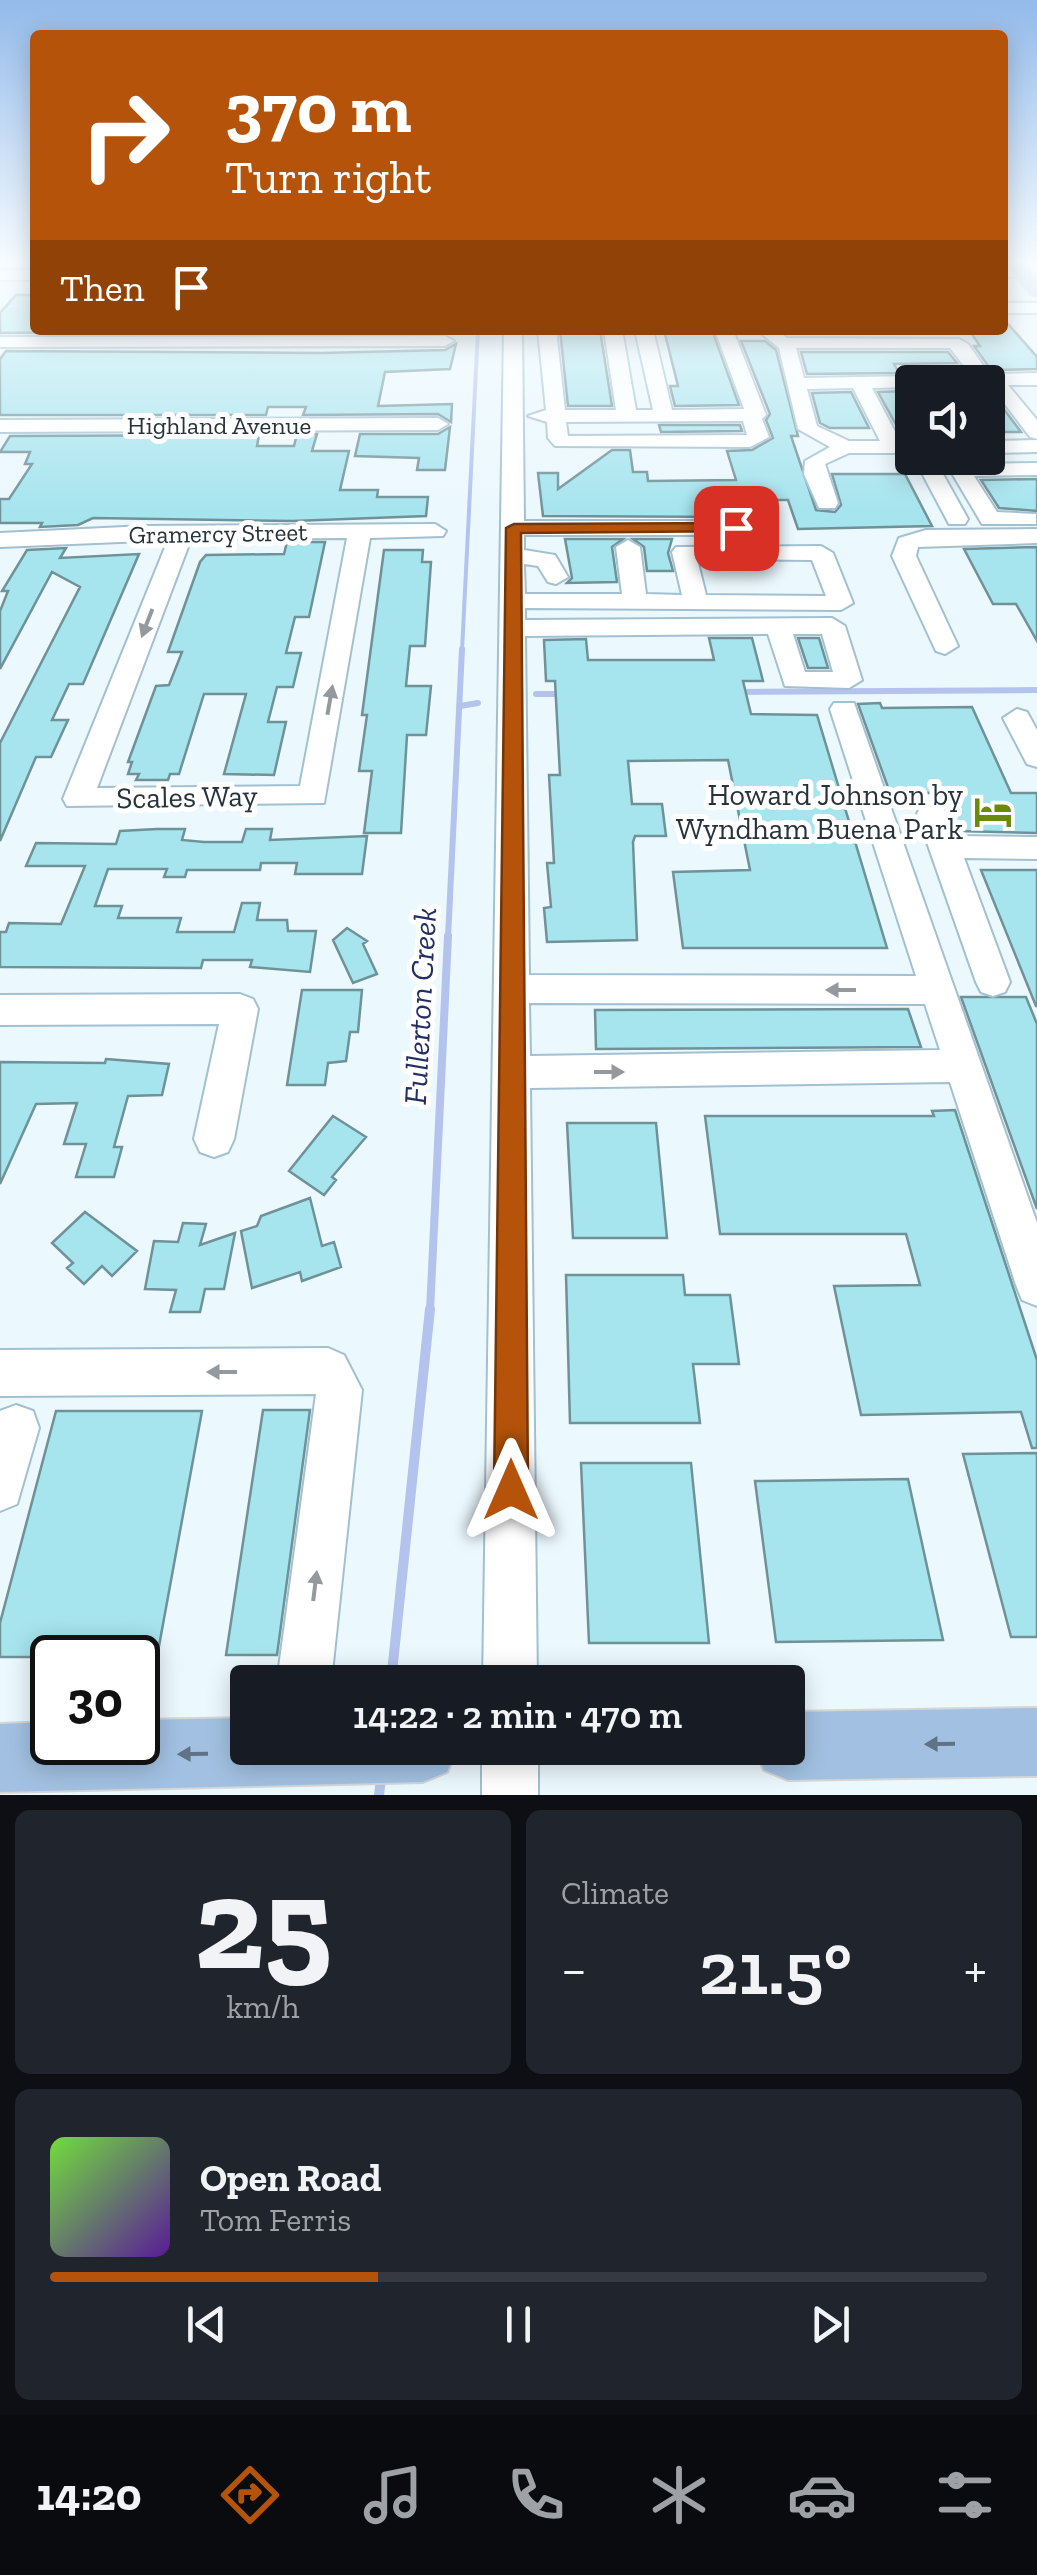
<!DOCTYPE html>
<meta charset="utf-8">
<style>
body{margin:0;font-family:"Zilla Slab",serif;background:#20242c;color:#f1f3f6;height:100vh;display:flex;flex-direction:column;font-size:38px;white-space:nowrap}
*{box-sizing:border-box;margin:0}
p{font-size:32px;color:#9ea1a6}
.icon{flex:none;width:55px;height:55px;fill:none;stroke:currentColor;stroke-width:2;stroke-linecap:round;stroke-linejoin:round}
.map{position:relative;height:1795px;overflow:hidden}
.drawer{display:flex;flex-direction:column;gap:15px;padding:15px;background:#0d0f14;flex:1}
.drawer>*{flex:none}
.banner{position:absolute;left:30px;top:30px;width:978px;height:305px;border-radius:10px;box-shadow:0 5px 25px #0003;background:#b45309;color:#fff;overflow:hidden}
.fabs{position:absolute;left:895px;top:365px;display:grid;gap:20px}
.fabs a{display:grid;place-items:center;width:110px;height:110px;border-radius:10px;background:#171b24;box-shadow:0 5px 25px #0003;font-size:50px}
.speed{position:absolute;left:30px;top:1635px;display:flex;gap:20px;font-size:50px;font-weight:700;text-align:center}
.speed>*{display:grid;place-content:center;width:130px;height:130px;border-radius:50%;background:#171b24;box-shadow:0 5px 25px #0003;line-height:1}
.speed .limit{border:5px solid #111;border-radius:15px;background:#fff;color:#111}
.pin{position:absolute;display:grid;place-items:center;width:85px;height:85px;color:#fff;margin:-42px;border-radius:20px;box-shadow:0 5px 15px #0006}
.me{position:absolute;width:110px;margin:-55px;rotate:0deg;stroke-linejoin:round;filter:drop-shadow(0 0 8px #0008)}
.turn{display:flex;align-items:center;gap:35px;height:210px;padding:0 30px;font-size:45px}
.turn .icon{width:130px;height:130px;stroke-width:2.5}
.turn b{display:block;font-size:70px;line-height:85px}
.then{display:flex;align-items:center;height:95px;padding:0 30px;background:#0003;gap:20px;font-size:38px}
.big{font-size:75px;font-weight:600;line-height:1.1}
.drawer .card{flex:1;display:flex;flex-direction:column;justify-content:center;gap:15px;min-width:0;padding:0 35px;border-radius:15px;background:#20242c}
.drawer .dial{align-items:center;gap:0}
.dial b{font-size:130px;line-height:1}
.song{display:flex;align-items:center;gap:30px}
.cover{width:120px;height:120px;border-radius:15px;background:linear-gradient(135deg,hsl(100 70% 55%),hsl(270 70% 35%))}
.played{height:10px;border-radius:5px;background:linear-gradient(90deg,#b45309 35%,#363941 35%)}
.keys{display:flex;justify-content:space-around;direction:ltr}
.heat{display:flex;justify-content:space-between;align-items:center;font-size:55px;direction:ltr}
.drawer .tiles{flex:1;display:grid;gap:15px;grid-template-columns:1fr 1fr}
.card:last-child{grid-column:span 2}
.trip{position:absolute;left:230px;top:1665px;width:575px;height:100px;border-radius:10px;background:#171b24;box-shadow:0 5px 25px #0003;font-weight:600;line-height:100px;text-align:center}
.dock{display:flex;height:160px;justify-content:space-around;align-items:center;background:#090b0e;color:#9ea1a6}
.dock .icon{width:70px;height:70px}
.dock .selected{color:#b45309}
.dock b{font-size:45px;color:#f1f3f6}
.map>svg:first-child{display:block}
.lines{fill:none;stroke-linecap:round;stroke-linejoin:round}
.stream-far3{stroke:#b4c2ee;stroke-width:4}
.stream-far2{stroke:#b4c2ee;stroke-width:6}
.stream-far1{stroke:#b4c2ee;stroke-width:8}
.stream{stroke:#b4c2ee;stroke-width:10}
.building{fill:#a6e4ee;stroke:#6f9298;stroke-width:2.5}
.minor-casing{stroke:#a2c0d0;stroke-width:4}
.major-casing{stroke:#d4d6d7;stroke-width:4}
.minor{fill:#fff;fill-rule:evenodd}
.major{fill:#a2c1e2;fill-rule:evenodd}
.oneway{fill:#93999c}
.oneway2{fill:#5e7385}
.route{fill:#b45309;stroke:#753606;stroke-width:2.5}
.labels{text-anchor:middle;stroke-width:10;stroke-linejoin:round;paint-order:stroke}
.far-street-label{font-size:25px;fill:#273339;stroke:#fff}
.poi-label{font-size:30px;fill:#273339;stroke:#fff;text-anchor:end}
.street-label{font-size:30px;fill:#273339;stroke:#fff}
.water-label{font-size:32px;font-style:italic;fill:#232e63;stroke:#fff}
</style>
<div class="map">
<svg width="1037" height="1795" viewBox="0 0 1037 1795">
<rect width="100%" height="100%" fill="#ebf8fe"/>
<g class="lines">
<!-- stream-far3 -->
<path class="stream-far3" d="M462,651l16,-321"/>
<!-- stream-far2 -->
<path class="stream-far2" d="M738,692l299,-2
M536,694h25
M460,706l18,-3
M448,938l14,-289"/>
<!-- stream-far1 -->
<path class="stream-far1" d="M430,1311l18,-375"/>
<!-- stream -->
<path class="stream" d="M391,1682l39,-373
M379,1795l2,-16"/>
</g>
<!-- building -->
<path class="building" d="M16,295h19v35h253l-288,3v-20z
M1002,317l35,40v12l-46,1 -17,-24h6l-11,-16h33z
M560,330h40l12,76h-44z
M664,330h48l27,75 -64,1 -5,-20h8z
M741,341h24l11,9 22,86h-7l25,74 19,2 6,-7 -9,-31h73l27,52 -134,3 -10,-29h-57l3,17 -191,-1 -5,-43h20v16l54,-39h18l3,22h14l1,9 88,-1 -9,-29 25,-1 21,-12 -7,-18 4,-6z
M456,344l-6,25 -65,3 -7,34 74,-2 -1,18 -13,-8 -135,1 3,-8h-38l-2,8h-266v-56l6,-8 315,2 124,-3z
M801,352h147l9,11 -63,1 5,9 -92,1z
M988,388l33,44h-33z
M910,391l2,41h-12l-22,-40z
M851,392l18,36h-39l-10,-5 -8,-30z
M659,425h81l2,6 -81,1z
M450,427l-5,43h-28l2,-12 -64,-2 5,-22h78z
M297,434h20l-5,17h37l-9,39h38l-1,7h51l-2,19 -133,5 -200,-3 -15,7 -38,2 2,-4h-42v-24h9l23,-35h-7l5,-12h-30l10,-16 249,-1 -2,11h37z
M1037,479v32l-38,-3 -18,-28z
M565,539h58l-11,8 5,35 -50,1 5,-5z
M633,539h39l-4,14 5,18h-26l-3,-24z
M287,542h38l-16,75h-14l-9,36h15l-8,34h-16l-9,35h18l-12,53 -50,-1 22,-80h-42l-25,80h-9l-2,6h-32l3,-6h-11l4,-12h-4l28,-76 13,-1 13,-33h-14l32,-90 6,-7 78,-1z
M1037,547v94l-21,-37h-23l-29,-55z
M66,548l-6,10 79,-4 -56,130h-14l-17,36h16l-17,37h-15l-36,84v-98l80,-156 -28,-15 -52,97v-58l8,-20h-6l25,-41z
M384,550h39l-1,12h9l-6,84h-15l-4,40h25l-5,49h-19l-6,98h-37l8,-62h-13l8,-56h-5z
M709,638h43l11,43h-20l8,33 66,1 70,233h-204l-10,-76 77,-2 -22,-110 -100,1 4,43h30l4,32h-31l-2,6 4,98 -90,2 -3,-34 7,-1 -4,-44h7l-5,-88h11l-5,-94h-9l-2,-41 42,-1 2,21h126z
M798,638h21l9,30h-20z
M880,703l2,5 90,-1 39,86h26v40l-80,-2 -15,-38h-52l-32,-89z
M157,829h28l-3,11 22,2h38l4,-13h26l-2,11 97,-4 -5,38h-67l2,-11h-36l-1,7h-73l-2,7h-21l3,-8h-59l-13,37h27l-4,12h63l-4,14h57l8,-29h18l-3,17h30l1,11h28l-6,41 -60,-5 2,-7h-49l-2,8 -201,-1v-35h6l3,-9 52,1 24,-58h-59l10,-23 80,1 4,-13z
M981,870h56v136h-1z
M347,928l20,13 -4,3 14,30 -24,9 -20,-43z
M302,990h60l-4,42h-8l-4,29 -18,2 -3,22h-38z
M961,997h65l11,27v185z
M908,1009l13,38 -325,2 -1,-39z
M106,1059l63,5 -7,31 -34,1 -14,51h8l-8,30h-38l10,-33h-22l13,-41 -41,1 -36,80v-122l105,1z
M955,1110l82,250v88h-5l-11,-36 -160,3 -27,-129 86,-1 -14,-51h-186l-15,-118h229l-2,-5z
M333,1116l33,21 -34,40 4,3 -12,15 -35,-24z
M567,1123h89l11,115h-94z
M310,1198l12,48 12,-4 7,25 -39,14 -2,-9 -48,16 -11,-57 16,-5 4,-10z
M85,1212l52,39 -25,25 -10,-10 -18,18 -17,-16 6,-5 -21,-20z
M183,1223l23,1 -6,21 35,-12 -11,56h-19l-5,23h-30l6,-22 -31,-1 9,-48 24,1z
M566,1275h117l2,20h45l9,69h-46l7,59h-130z
M263,1410h47l-33,245h-51z
M56,1411h146l-45,246h-157v-34z
M1037,1453v184h-26l-48,-183z
M581,1463h110l18,180h-120z
M908,1479l35,161 -167,2 -21,-161z"/>
<g class="lines">
<!-- minor casing -->
<g class="minor-casing">
<path id="minor" d="M1002,268l26,5 -26,5z
M0,270h35v10h-35z
M1002,303h35v10h-35z
M504,330h18l2,191h212l11,7 -11,7h-212v15l31,5 13,22 -12,7 -8,-2 -10,-16 -14,-2 1,30h97l-6,-47 12,-7 12,7 6,47 36,1 -10,-43 4,-5 145,-1 12,7 20,50 -12,7 -316,-2v12l307,-2 13,8 17,54 -13,8 -64,-2 -17,-52 -243,2 4,339 387,1 -86,-267 4,-6h20l183,520v83l-15,-6 -6,-15 -66,-203 -420,6 7,594h-54zM697,559l115,1 14,36 -120,-1zM793,634h29l11,38h-28zM529,1003l396,1 15,46 -410,6z
M538,330h18l9,80h51l-12,-80h18l14,80h17l-18,-80h18l19,80 72,-1 -29,-79h18l33,85 -4,4 7,18 -19,10 -195,-1 -7,-8 -1,-16 -19,-6 18,-6zM743,421l4,14 -179,1 -2,-14z
M757,330h20l10,8 172,1 9,5 21,30 48,-1v12h-29l29,35v19l-7,-2 -42,-55h-76v5l-40,1 28,53h12v12h-63l-24,11 13,39 -3,5h-16l-15,-34 1,-13 25,-14 -32,-18 -19,-81zM796,348h154l21,27 -167,3zM853,388l27,53h-31l-32,-15 -10,-37z
M0,337l445,-1 9,5 -9,5 -445,1z
M0,420l438,-2 10,6 -10,6 -438,2z
M1037,440v12l-49,1v-12z
M914,458h20l34,61 -3,5h-16z
M943,458h20l4,6 70,-1v12l-63,1 23,36 39,2v10h-54z
M435,524l11,7 -3,5 -73,2 -46,265 -257,3 -4,-7 105,-259 -168,7v-14l145,-7zM347,538l-47,248 -203,2 94,-249z
M1037,529v14l-119,4 -2,9 42,90 -13,8 -9,-3 -44,-95 7,-18 27,-8z
M1017,709l10,3 10,18v37l-10,-3 -24,-46z
M932,803l11,3 12,30 82,1v22l-73,-1 46,124 -5,10 -12,4 -12,-4 -5,-10 -59,-168 4,-8z
M240,994l13,5 5,10 -24,130 -6,13 -14,5 -14,-5 -6,-13 25,-115 -219,1v-30z
M328,1348l16,7 18,35 -31,292h-54l39,-288 -316,2v-46z
M16,1405l17,6 6,17 -22,76 -17,7v-100z
M482,1748h56v47h-56z"/>
</g>
<!-- major casing -->
<g class="major-casing">
<path id="major" d="M1002,260h18l17,18v18l-7,-2z
M1037,1708v68l-249,4 -24,-10 -10,-22h34v-36z
M248,1718v30h209l-10,24 -24,10 -423,10v-68l52,-2v20h86v-22z"/>
</g>
<!-- minor -->
<use href="#minor" class="minor"/>
<!-- major -->
<use href="#major" class="major"/>
</g>
<!-- one-way arrows -->
<defs><path id="oneway-solid" d="M-6-.8H1V-3.2L6.5 0L1 3.2V.8H-6Z" transform="scale(2.5)"/></defs>
<g class="oneway">
<use href="#oneway-solid" transform="translate(147 623) rotate(111)"/>
<use href="#oneway-solid" transform="translate(330 700) rotate(-80)"/>
<use href="#oneway-solid" transform="translate(841 990) rotate(-180)"/>
<use href="#oneway-solid" transform="translate(609 1072)"/>
<use href="#oneway-solid" transform="translate(222 1372) rotate(180)"/>
<use href="#oneway-solid" transform="translate(315 1586) rotate(-83)"/>
</g>
<g class="oneway2">
<use href="#oneway-solid" transform="translate(940 1744) rotate(179)"/>
<use href="#oneway-solid" transform="translate(193 1754) rotate(179)"/>
</g>
<!-- sky -->
<linearGradient id="sky" x2="0" y2="1"><stop stop-color="#93baea"/><stop offset="0.51" stop-color="#f6fcff"/><stop offset="1" stop-color="#f6fcff" stop-opacity="0"/></linearGradient>
<rect width="1037" height="512" fill="url(#sky)"/>
<!-- route -->
<path class="route" d="M736,523l6,1v7l-221,2 7,957 -5,13 -12,4 -12,-4 -5,-13 12,-962 8,-4z"/>
<!-- icons -->
<defs>
<g id="hotel-bare" transform="scale(3)"><path d="M-6-4.5h1.5V1H6V5H4.5V3h-9V5H-6ZM-4 0a1.8 1.8 0 1 1 3.6 0ZM.5 0V-2.5h3Q6-2.5 6 0Z" fill="#6a8a0a" stroke="#fff" stroke-width="2.5" paint-order="stroke"/></g>
</defs>
<g fill-rule="evenodd">
<use href="#hotel-bare" x="993" y="812"/>
</g>
<g class="labels">
<!-- far-street labels -->
<g class="far-street-label">
<text x="219" y="434">Highland Avenue</text>
<text transform="translate(218 533) rotate(-1)" y="9">Gramercy Street</text>
</g>
<!-- poi labels -->
<g class="poi-label">
<text x="963" y="805">Howard Johnson by<tspan x="963" dy="34">Wyndham Buena Park</tspan></text>
</g>
<!-- street labels -->
<g class="street-label">
<text transform="translate(187 797) rotate(-1)" y="10">Scales Way</text>
</g>
<!-- water labels -->
<g class="water-label">
<text transform="translate(420 1006) rotate(-87)" y="11">Fullerton Creek</text>
</g>
</g>
</svg>
<div class="fabs">
<a><svg class="icon" aria-label="sound" viewBox="0 0 24 24"><path d="M4 9h4l5-4v14l-5-4H4zM17 9q2 3 0 6"/></svg></a>
</div>
<div class="speed"><div class="limit">30</div></div>
<div class="pin" style="left:736px;top:528px;background:#d93025"><svg class="icon" aria-label="arrive" viewBox="0 0 24 24"><path d="M6 21V4h12l-3 4 3 4H6"/></svg></div>
<svg class="me" style="left:511px;top:1490px" viewBox="-20 -20 40 40"><path d="M0-17L14 15 0 8-14 15z" fill="#b45309" stroke="#fff" stroke-width="4"/></svg>
<div class="trip">14:22 · 2 min · 470 m</div>
<div class="banner">
<div class="turn"><svg class="icon" aria-label="right" viewBox="0 0 24 24"><path d="M7 20v-9h11M14 6l5 5-5 5"/></svg><div><b>370 m</b>Turn right</div></div>
<div class="then">Then<svg class="icon" aria-label="arrive" viewBox="0 0 24 24"><path d="M6 21V4h12l-3 4 3 4H6"/></svg></div>
</div>
</div>
<section class="drawer">
<div class="tiles">
<div class="card dial"><b>25</b><p>km/h</p></div>
<div class="card"><p>Climate</p>
<div class="heat"><a>−</a><b class="big">21.5°</b><a>+</a></div>
</div>
<div class="card">
<div class="song"><i class="cover"></i><div><b>Open Road</b><p>Tom Ferris</p></div></div>
<div class="played"></div>
<div class="keys"><svg class="icon" aria-label="previous" viewBox="0 0 24 24"><path d="M18 5L8 12l10 7zM5 5v14"/></svg><svg class="icon" aria-label="pause" viewBox="0 0 24 24"><path d="M8 5v14M16 5v14"/></svg><svg class="icon" aria-label="next" viewBox="0 0 24 24"><path d="M6 5l10 7-10 7zM19 5v14"/></svg></div>
</div>
</div>
</section>
<nav class="dock">
<b>14:20</b>
<svg class="icon selected" aria-label="directions" viewBox="0 0 24 24"><path d="M12 3l9 9-9 9-9-9zM9 14v-3h6M13 9l2 2-2 2"/></svg>
<svg class="icon" aria-label="music" viewBox="0 0 24 24"><path d="M9 18V5l10-2v13"/><circle cx="6" cy="18" r="3"/><circle cx="16" cy="16" r="3"/></svg>
<svg class="icon" aria-label="phone" viewBox="0 0 24 24"><path d="M5 4h4l2 5-3 2q2 4 5 5l2-3 5 2v4C11 20 4 13 5 4z"/></svg>
<svg class="icon" aria-label="climate" viewBox="0 0 24 24"><path d="M12 3v18M4 7l16 10M4 17L20 7"/></svg>
<svg class="icon" aria-label="car" viewBox="0 0 24 24"><path d="M5 17H2v-5l4-1 3-4h7l3 4 3 1v5h-3M9 17h6M6 11h13"/><circle cx="7" cy="17" r="2"/><circle cx="17" cy="17" r="2"/></svg>
<svg class="icon" aria-label="filters" viewBox="0 0 24 24"><path d="M4 7h16M4 17h16"/><circle cx="9" cy="7" r="2"/><circle cx="15" cy="17" r="2"/></svg>
</nav>
